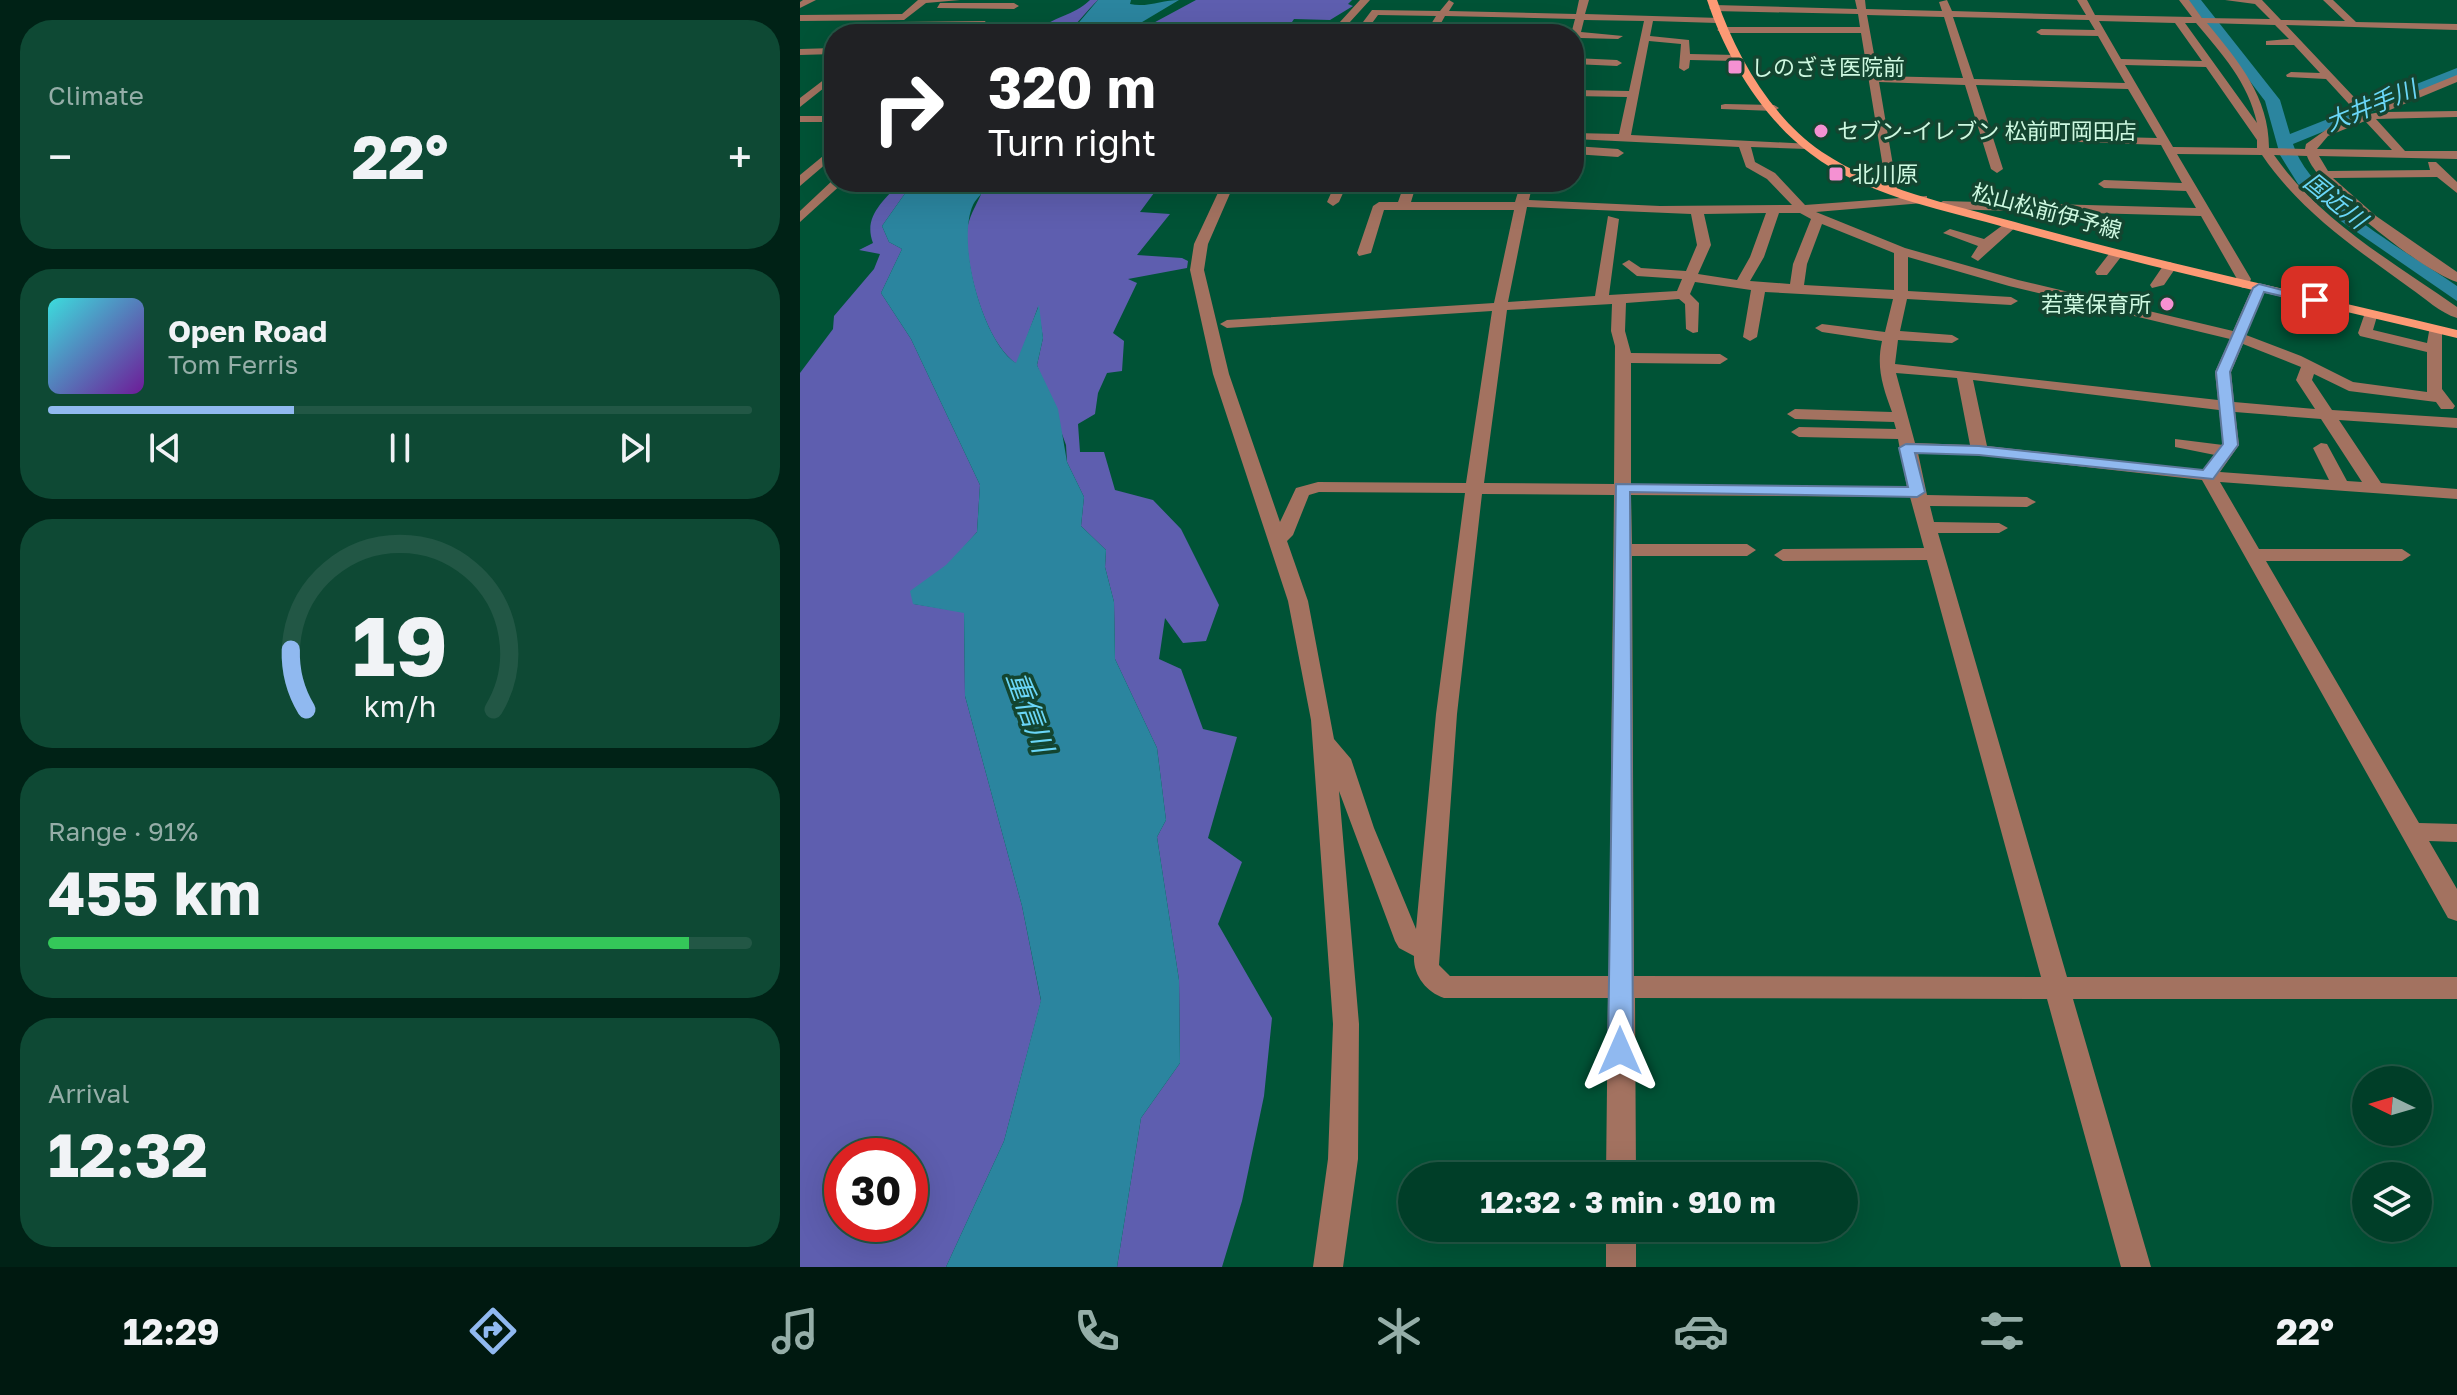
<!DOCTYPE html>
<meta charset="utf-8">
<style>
body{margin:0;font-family:"Golos Text","Noto Sans JP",sans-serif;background:#0e4934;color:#f1f3f6;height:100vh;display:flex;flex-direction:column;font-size:30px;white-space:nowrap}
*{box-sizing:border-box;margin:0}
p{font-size:26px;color:#95aea8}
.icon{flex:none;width:44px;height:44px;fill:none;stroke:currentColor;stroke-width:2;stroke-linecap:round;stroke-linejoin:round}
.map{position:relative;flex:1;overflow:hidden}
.panel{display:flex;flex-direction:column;gap:20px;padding:20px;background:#002216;width:800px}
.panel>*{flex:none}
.guide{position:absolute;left:24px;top:24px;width:760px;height:168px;border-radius:32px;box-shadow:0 8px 32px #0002,0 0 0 2px #225745;background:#202124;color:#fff;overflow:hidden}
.needle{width:52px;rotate:275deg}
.fabs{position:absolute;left:1552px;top:1066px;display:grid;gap:16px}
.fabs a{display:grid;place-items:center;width:80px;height:80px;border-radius:50%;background:#003e28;box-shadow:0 8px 32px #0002,0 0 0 2px #225745;font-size:40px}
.speed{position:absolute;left:24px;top:1138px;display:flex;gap:16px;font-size:40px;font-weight:700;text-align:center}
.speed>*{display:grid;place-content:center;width:104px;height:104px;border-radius:50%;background:#003e28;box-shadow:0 8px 32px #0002,0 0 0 2px #225745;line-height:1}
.speed .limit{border:12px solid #d22;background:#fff;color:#111}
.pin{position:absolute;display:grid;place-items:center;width:68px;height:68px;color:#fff;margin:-34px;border-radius:16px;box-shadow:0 4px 12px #0006}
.me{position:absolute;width:88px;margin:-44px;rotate:0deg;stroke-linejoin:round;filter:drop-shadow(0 0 6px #0008)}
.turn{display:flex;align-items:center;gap:28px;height:168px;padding:0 32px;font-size:36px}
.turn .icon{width:104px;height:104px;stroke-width:2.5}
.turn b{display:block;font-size:56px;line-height:68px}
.big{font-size:60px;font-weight:700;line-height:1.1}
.panel .card{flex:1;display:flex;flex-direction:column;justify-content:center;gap:12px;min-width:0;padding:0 28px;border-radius:32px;background:#0e4934}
.panel .dial{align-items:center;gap:0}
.dial svg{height:208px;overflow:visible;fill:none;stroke:#225745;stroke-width:7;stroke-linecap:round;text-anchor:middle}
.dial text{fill:#f1f3f6;stroke:none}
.song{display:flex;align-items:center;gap:24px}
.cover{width:96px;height:96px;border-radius:12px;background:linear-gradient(135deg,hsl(180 70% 55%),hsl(280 70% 35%))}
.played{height:8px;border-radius:4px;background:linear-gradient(90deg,#90b9f0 35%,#225745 35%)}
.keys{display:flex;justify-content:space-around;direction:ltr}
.heat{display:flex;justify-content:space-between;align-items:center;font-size:44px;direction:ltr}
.charge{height:12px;border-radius:6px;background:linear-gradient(90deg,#34c759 91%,#225745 0)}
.trip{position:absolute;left:598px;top:1162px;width:460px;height:80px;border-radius:40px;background:#003e28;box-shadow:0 8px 32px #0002,0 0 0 2px #225745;font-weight:700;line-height:80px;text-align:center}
.tabs{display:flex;height:128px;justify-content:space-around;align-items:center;background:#001910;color:#95aea8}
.tabs .icon{width:56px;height:56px}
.tabs .current{color:#90b9f0}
.tabs b{font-size:36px;color:#f1f3f6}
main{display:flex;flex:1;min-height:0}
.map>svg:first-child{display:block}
.green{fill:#5e5eaf;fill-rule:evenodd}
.water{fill:#2b859f}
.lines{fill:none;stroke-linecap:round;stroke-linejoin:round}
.river{fill:#2b859f;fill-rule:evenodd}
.minor{fill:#a37260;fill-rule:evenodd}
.major{fill:#fd9a75;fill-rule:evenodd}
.route{fill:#90b9f0;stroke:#5e789c;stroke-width:2}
.poi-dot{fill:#f591d2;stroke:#134530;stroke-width:3}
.labels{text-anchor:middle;stroke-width:7;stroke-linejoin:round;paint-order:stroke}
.far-poi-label{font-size:22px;fill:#cef9e1;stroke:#134530;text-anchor:start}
.far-street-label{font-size:22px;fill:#cef9e1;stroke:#134530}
.far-water-label{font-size:24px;font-style:italic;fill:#6ad6f7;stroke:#134530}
.water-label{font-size:28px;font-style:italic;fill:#6ad6f7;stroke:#134530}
</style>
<main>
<section class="panel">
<div class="card"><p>Climate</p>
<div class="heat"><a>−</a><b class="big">22°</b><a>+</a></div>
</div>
<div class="card">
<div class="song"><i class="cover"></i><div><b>Open Road</b><p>Tom Ferris</p></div></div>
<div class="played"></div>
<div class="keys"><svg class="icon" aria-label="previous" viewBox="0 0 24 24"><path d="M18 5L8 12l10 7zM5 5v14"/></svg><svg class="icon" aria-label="pause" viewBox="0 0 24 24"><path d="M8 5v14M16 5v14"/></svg><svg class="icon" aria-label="next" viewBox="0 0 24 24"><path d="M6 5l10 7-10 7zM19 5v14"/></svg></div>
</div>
<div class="card dial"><svg viewBox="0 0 100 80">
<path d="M14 69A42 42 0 1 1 86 69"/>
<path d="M14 69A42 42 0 0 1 8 46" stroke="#90b9f0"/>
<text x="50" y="56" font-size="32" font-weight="700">19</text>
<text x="50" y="72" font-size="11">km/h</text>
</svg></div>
<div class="card"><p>Range · 91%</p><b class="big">455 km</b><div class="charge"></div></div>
<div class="card"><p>Arrival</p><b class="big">12:32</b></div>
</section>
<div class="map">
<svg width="1657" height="1267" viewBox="0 0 1657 1267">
<rect width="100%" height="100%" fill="#005336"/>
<!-- green -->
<path class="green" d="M290,0h8c-12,11 -19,23 -33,34l-29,-2c17,-16 38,-16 54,-32z
M396,0h156l-4,4 5,2 -23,14 -36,-1 -10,15h-151z
M113,182l-31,44 7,16 13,7 -21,44 30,46 69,146 -3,47 -63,72 50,8 1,84 57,210 19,95 -37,140 -58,126h-146v-894l33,-44 1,-13 40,-47 6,-15 -21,-4 14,-7c-10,-26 10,-42 27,-60zM42,1156h68v68h-68z
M185,182h226l-8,12 -49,-1 -14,19 30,2 -33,41 45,3 6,3 -1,7 -59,11 9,4 -24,50 11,8 -2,30 -15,2 -9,20 -3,21 -17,10 2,28h24l11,38 38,10 28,29 38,76 -13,36 -23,2 -18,-25 -6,41 22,10 22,60 34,8 -29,101 34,24 -24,62 54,94 -8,78 -22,105 -20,66h-105l24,-149 39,-55 -1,-83 -22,-143 9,-17 -9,-72 -42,-89 -1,-57 -9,-35 1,-17 -25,-24 3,-29 -17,-35 -1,-17 -29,-80 6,-27 -5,-31 -21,57c-31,-20 -51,-94 -50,-131 1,-20 15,-34 18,-51z"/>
<!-- water -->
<path class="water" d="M298,0h33l-1,4c16,4 33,-4 49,-4l-57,34h-53z
M113,182h70l1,8c-3,5 -9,10 -11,15 -17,37 10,138 43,158l23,-58 4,33 -6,27 21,44 9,53 17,35 -3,29 25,24 -1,17 9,35 1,57 42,89 9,72 -9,17 22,143 1,83 -39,55 -24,149h-171l58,-126 37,-141 -19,-94 -57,-210 -1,-83 -51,-9 -3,-13 36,-26 31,-33 3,-47 -69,-146 -30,-46 21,-44 -13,-7 -7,-16z"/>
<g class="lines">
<!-- river -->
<path class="river" d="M1388,0h13l79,100 10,34 167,-66v9l-164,67c17,56 117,109 164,142v15l-122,-84 -37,-33 -18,-29 -15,-54z"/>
<!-- minor -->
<path class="minor" d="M3,0h13l-16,8v-6z
M118,0h42l-34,3 -22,17 -104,1v-6l102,-1z
M560,0h10l-31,34h-10z
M649,0l5,3 -5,8 127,3 3,-14h10l-4,14 135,4 -3,5 -64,-2 -3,15 39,4 1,14 46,1 5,3 -5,3 -46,-1 -1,8 -5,3 -5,-3 2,-24 -32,-3 -18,94 180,9v4l-4,1 -56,-2 4,15 20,11 30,32 122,-9v6l-4,1 -107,9 89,36 113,32 215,51 19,-43 12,-3 2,3 -20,47 55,21 52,26 74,10v-40l-67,-16 -2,-3 8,-23 12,3 -5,17 54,13 3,-17 5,-1 7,4v60l13,17 -2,3h-12l-5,-7 -87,-11 -35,-17 -2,6 20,30 125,8v10l-118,-8 42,63 76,6v10l-237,-17 39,67h143l9,6 -9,6h-136l153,262 38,1v18l-28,-1 28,48v32l-9,-3 -246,-438 -223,-25 -61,-2 9,42 100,2 9,5 -9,5 -97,-1 4,16 65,1 9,5 -9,5h-61l129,444h390v22h-384l78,268h-30l-74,-268 -412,-1 1,178h-30l2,-178h-164c-18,-6 -31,-23 -30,-42l-15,-8 -4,-7 -56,-150 20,233 -1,135 -15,108h-30l15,-108 5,-135 -22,-304 -23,-119 -75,-227 -23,-104 4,-26 29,-62h12l-27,62 -4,26 25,104 51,148 16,-34 22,-6 148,1 26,-172 -265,17 -7,-4 7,-4 267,-17 20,-93h-130l-13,43 -12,3 -2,-3 16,-47 6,-4h19l7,-20h12l-6,20h104l6,-20h12l-4,18 131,6 132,-1 -25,-26 -21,-12 -7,-20 -165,-8v-6l45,1 8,-37 -53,-1v-6l55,1 15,-70 -60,-1 -3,12 42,4 -5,3 -38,-1 -6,6v-10h-3l4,-15 -130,-3 -10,18h-10l11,-18 -58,-1 -14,19h-10l18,-24 68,1zM727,207l164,7 6,31 -11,26 -45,-3 -12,-8 -7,4 15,12 45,3 -5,12 -68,4 10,-76 -11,-3 -13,80 -87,6zM966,213l-16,44 -13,23 -39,-6 13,-29 -7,-31zM979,213h21l11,6 -18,45 -3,20 -40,-3 14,-24zM1022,224l72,29v37l-90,-5 3,-21zM1108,257l101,29 221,53 -15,33 3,28 -323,-36 3,-24 54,3 7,-4 -7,-4 -52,-4 7,-32 104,6 7,-4 -7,-4 -103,-6zM895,282l56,8 -8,47 7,4 7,-4 8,-45 128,7 -8,33 -63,-8 -7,4 7,4 60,9c-6,27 1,46 10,71l-97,-3 -8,5 8,5 99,3 2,7 -97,-2 -8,5 8,5 99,2 9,48 -276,-3v-121l89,1 8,-5 -8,-5 -89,-1 -6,-22 1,-28 53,-4 6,5 1,25 7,4 5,-1 1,-29 -9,-9zM812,304l-1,27 4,15 -1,138 -130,-1 23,-173zM1443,344l58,23 -5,13 19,29 -81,-7 -3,-30zM1096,373l61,5 13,67 -55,-2zM1173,380l246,30 4,35 -48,-6v8l40,8 -12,15 -216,-24zM1435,412l86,7 41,63 -15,-1 -20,-37 -6,-1 -8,5 16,32 -109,-8 19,-27zM519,492l146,1 -29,221 -20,215 -42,-101 -23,-69 -17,-20 -26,-138 -21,-60 6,-6 16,-40zM682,494l132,1 -5,481h-159l-11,-11 18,-251zM831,495l279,2 14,51 -141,1 -9,6 9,6 144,-1 114,417 -407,-1 -2,-420h115l9,-6 -9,-6h-115z
M1055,0h10l1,9 76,2 -3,-9 8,-2 5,11 134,4 -9,-15h10l8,15 97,2 -13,-17h10l13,18 68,1 -15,-15 -30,-4h37l19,20 64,1 -22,-21h10l23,22 101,2v6l-171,-5 84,89 10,-2 -2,-5 79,-32v7l-72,30 72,-1v6l-81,2 29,32h52v8l-138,-3 9,15 102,-1 -2,-8h8l21,20v11l-20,-16 -104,1 43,38 81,56v10c-33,-10 -139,-93 -150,-126l-33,-1c46,66 119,107 183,152v11c-17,-5 -32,-20 -47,-30 -54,-39 -110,-77 -148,-133l-85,-1 74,125 -3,8 -5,1 -7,-4 1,-5 -36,-63 -258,-7 -6,-4 6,-4 253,7 -10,-17 -82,-3 -6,-4 6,-4 78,3 -21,-38 -82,-3 -6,-3 6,-3 78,2 -29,-49 -152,-4 27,84 -6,4 -6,-4 -26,-84 -86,-3 18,107 -10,3 -26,-159h-139l-5,-3 5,-3h138l-2,-13 -144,-3 -5,-3 5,-3 143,4zM1067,15l77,2 19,61 -85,-2zM1153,17l136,3 6,10 -54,-1 -5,3 5,3 57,1 27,47 -151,-4zM1299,21l76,2 27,38 -81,-2zM1385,23h11c26,31 52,59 61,100zM1407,23l68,2 14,14 -23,2v4h28l26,28 -29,-1 -5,3 1,2 39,2 34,37 -23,6 -31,22 -1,5 -36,-1c0,-51 -30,-86 -62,-125zM1325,65l81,2 51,73v8l-84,-1zM1565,121l27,29 -75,-1 11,-13z
M140,3h74l5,3 -5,3 -77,-1z
M185,21l3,5 -94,2 -5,-3 5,-3z
M34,48v6l-34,1v-6z
M774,58l43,2 5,3 -5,3 -43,-2z
M34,72v8l-34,27v-9z
M925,104l49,1 5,3 -5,3 -53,-2v-4z
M0,116h34v6h-34z
M774,146l44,3 6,4 -6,4 -44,-3z
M34,147v10l-34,29v-11z
M34,179v3h10l-44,40v-11z
M536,182h12l-9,20 -6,4 -6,-4z
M1207,222l11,3 -40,36 -7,-4 7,-11 -35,-13 7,-4 34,10z
M1312,250l12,3 -17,22h-10l-2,-3z
M1370,262l7,4 -13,19 -12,3 -2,-3 15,-22z
M806,1228h30v39h-30z"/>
<!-- major -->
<path class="major" d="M907,0h10c19,56 55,118 105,152 57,38 128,52 193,70 146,41 295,72 442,108v8c-153,-37 -308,-70 -460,-113 -62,-17 -134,-31 -186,-71 -49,-36 -85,-97 -104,-154z"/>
</g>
<!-- route -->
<path class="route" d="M1459,284l62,16 -6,4 -51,-12 -34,80 8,73 -25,34 -234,-24 -64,-2 10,39 -8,5 -287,-5 3,559 -4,7 -9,4 -8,-4 -4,-7 8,-567 292,3 -9,-39 7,-4 73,2 224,24 20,-26 -7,-72 37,-84z"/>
<!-- markers -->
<g class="poi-dot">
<rect x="927" y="59" width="16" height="16" rx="4"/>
<circle cx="1021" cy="131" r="8"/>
<rect x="1028" y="166" width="16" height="16" rx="4"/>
<circle cx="1367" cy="304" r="8"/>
</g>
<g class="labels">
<!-- far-poi labels -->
<g class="far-poi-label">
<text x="951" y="75">しのざき医院前</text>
<text x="1037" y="139">セブン-イレブン 松前町岡田店</text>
<text x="1052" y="182">北川原</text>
<text x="1351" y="312" text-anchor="end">若葉保育所</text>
</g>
<!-- far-street labels -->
<g class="far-street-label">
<text transform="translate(1247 211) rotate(15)" y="8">松山松前伊予線</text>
</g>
<!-- far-water labels -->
<g class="far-water-label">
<text transform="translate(1571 106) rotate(-22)" y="8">大井手川</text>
<text transform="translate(1535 201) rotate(39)" y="8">国近川</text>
</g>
<!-- water labels -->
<g class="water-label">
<text transform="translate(230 712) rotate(70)" y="10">重信川</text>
</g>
</g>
</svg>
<div class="fabs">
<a><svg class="needle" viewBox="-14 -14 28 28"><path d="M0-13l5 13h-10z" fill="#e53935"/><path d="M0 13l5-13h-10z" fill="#95aea8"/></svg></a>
<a><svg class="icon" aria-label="layers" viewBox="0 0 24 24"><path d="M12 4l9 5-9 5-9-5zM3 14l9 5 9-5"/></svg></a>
</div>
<div class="speed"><div class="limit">30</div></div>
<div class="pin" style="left:1515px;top:300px;background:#d93025"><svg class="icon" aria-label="arrive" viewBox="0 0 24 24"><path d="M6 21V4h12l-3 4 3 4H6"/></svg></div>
<svg class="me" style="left:820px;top:1051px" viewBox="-20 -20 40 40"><path d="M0-17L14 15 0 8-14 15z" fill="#90b9f0" stroke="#fff" stroke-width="4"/></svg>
<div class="trip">12:32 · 3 min · 910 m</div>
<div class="guide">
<div class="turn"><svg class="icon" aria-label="right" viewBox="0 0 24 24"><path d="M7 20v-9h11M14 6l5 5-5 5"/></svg><div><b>320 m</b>Turn right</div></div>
</div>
</div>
</main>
<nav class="tabs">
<b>12:29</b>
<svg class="icon current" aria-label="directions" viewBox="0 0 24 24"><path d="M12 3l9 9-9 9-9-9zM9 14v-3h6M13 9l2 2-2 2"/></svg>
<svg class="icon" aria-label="music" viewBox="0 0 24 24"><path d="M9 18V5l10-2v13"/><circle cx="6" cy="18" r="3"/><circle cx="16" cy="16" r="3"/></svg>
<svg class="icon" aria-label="phone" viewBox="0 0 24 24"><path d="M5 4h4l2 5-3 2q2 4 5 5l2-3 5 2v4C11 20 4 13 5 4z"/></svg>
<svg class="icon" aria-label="climate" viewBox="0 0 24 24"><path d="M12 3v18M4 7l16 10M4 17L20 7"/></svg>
<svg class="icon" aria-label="car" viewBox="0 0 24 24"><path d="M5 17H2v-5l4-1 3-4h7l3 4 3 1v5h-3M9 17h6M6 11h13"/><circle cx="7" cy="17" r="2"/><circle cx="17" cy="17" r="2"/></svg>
<svg class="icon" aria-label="filters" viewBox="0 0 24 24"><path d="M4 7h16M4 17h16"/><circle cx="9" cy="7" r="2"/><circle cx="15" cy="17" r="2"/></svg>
<b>22°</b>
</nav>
